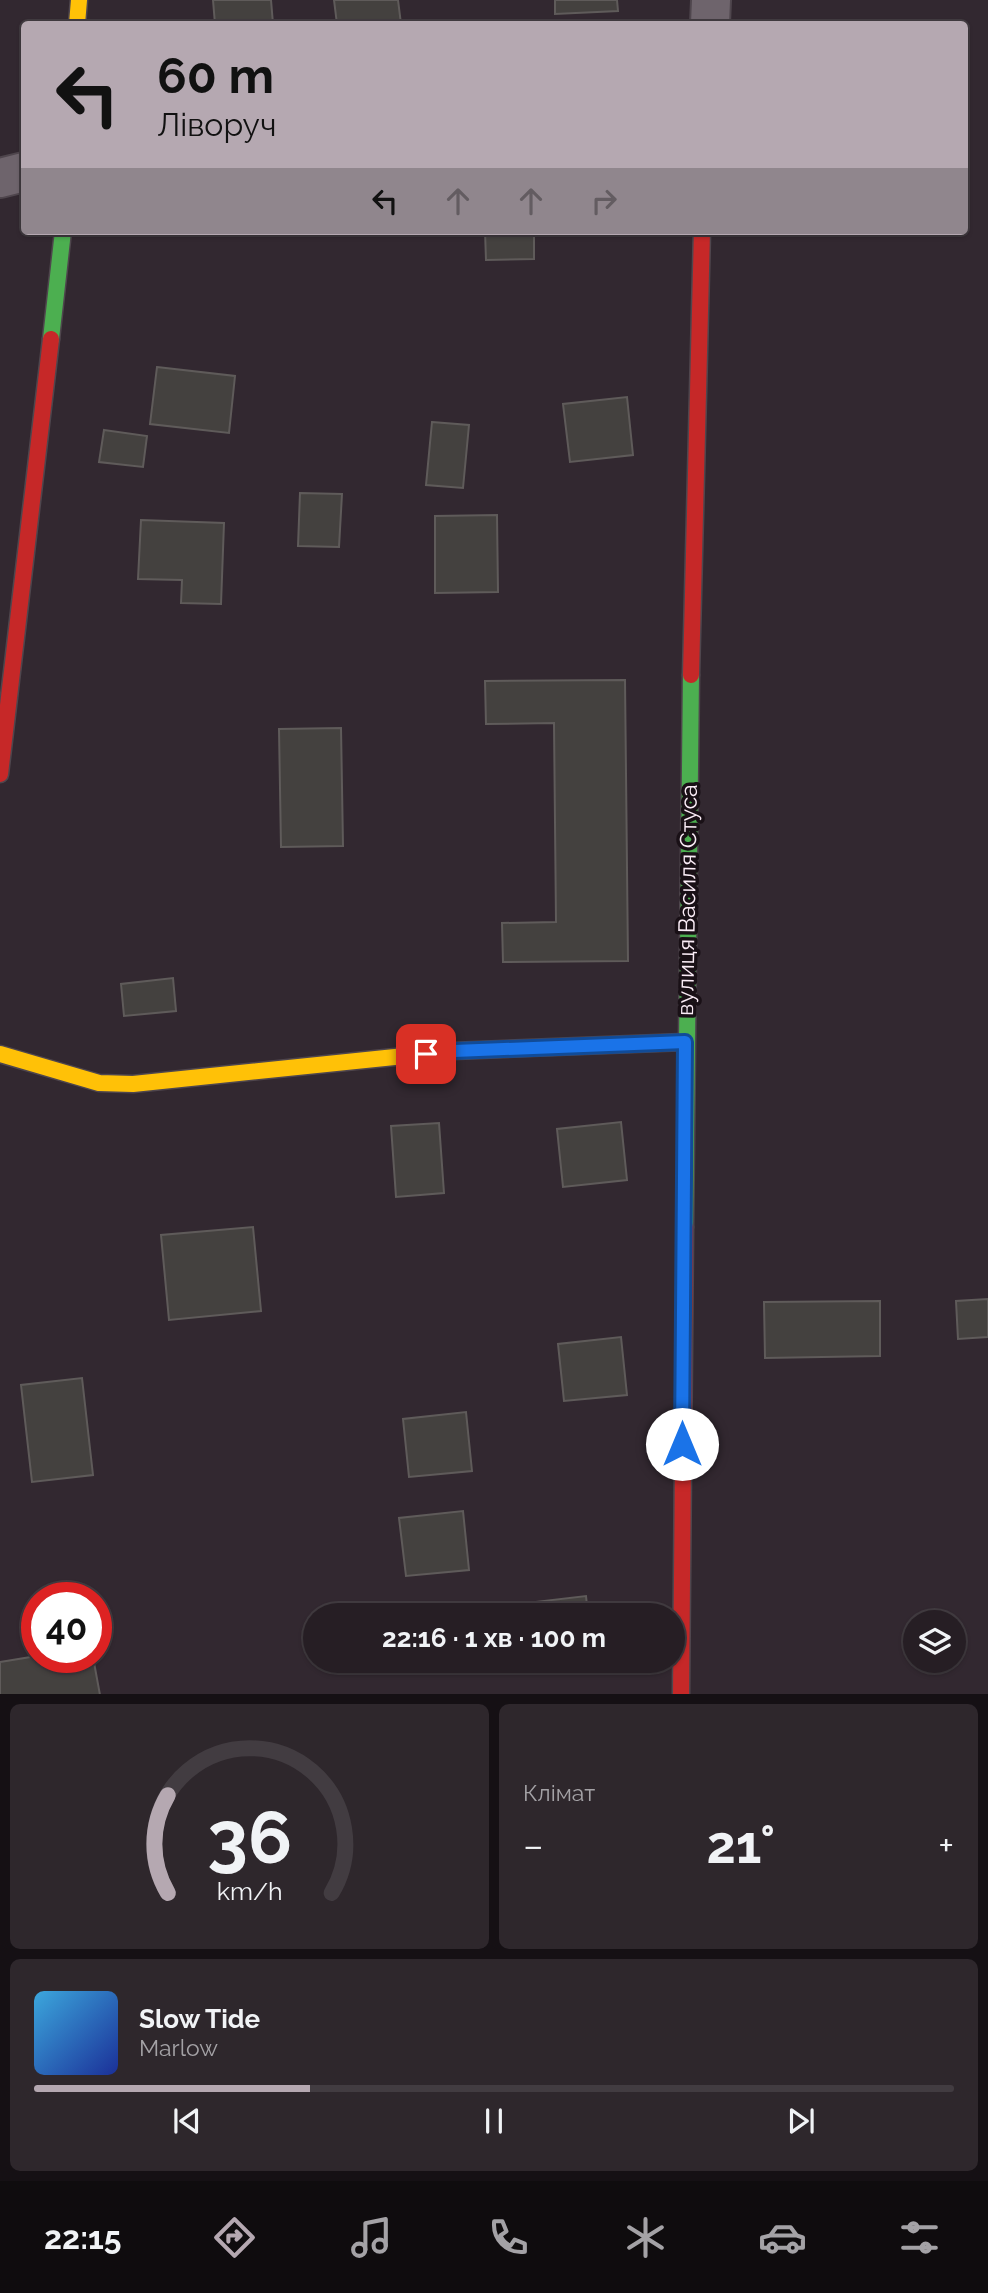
<!DOCTYPE html>
<html lang="uk">
<meta charset="utf-8">
<style>
body{margin:0;font-family:Raleway,sans-serif;background:#2e272c;color:#f1f3f6;height:100vh;display:flex;flex-direction:column;font-size:26px;white-space:nowrap}
*{box-sizing:border-box;margin:0}
p{font-size:23px;color:#a4a2a6}
.icon{flex:none;width:38px;height:38px;fill:none;stroke:currentColor;stroke-width:2;stroke-linecap:round;stroke-linejoin:round}
.map{position:relative;height:1694px;overflow:hidden}
.details{display:flex;flex-direction:column;gap:10px;padding:10px;background:#151014;flex:1}
.details>*{flex:none}
.banner{position:absolute;left:21px;top:21px;width:947px;height:214px;border-radius:7px;box-shadow:0 2px 5px #0004,0 0 0 2px #423c41;background:#b5a8b1;color:#111;overflow:hidden}
.controls{position:absolute;left:903px;top:1610px;display:grid;gap:14px}
.controls a{display:grid;place-items:center;width:63px;height:63px;border-radius:50%;background:#261e24;box-shadow:0 2px 5px #0004,0 0 0 2px #423c41;font-size:35px}
.speed{position:absolute;left:21px;top:1582px;display:flex;gap:14px;font-size:35px;font-weight:700;text-align:center}
.speed>*{display:grid;place-content:center;width:91px;height:91px;border-radius:50%;background:#261e24;box-shadow:0 2px 5px #0004,0 0 0 2px #423c41;line-height:1}
.speed .limit{border:10px solid #d22;background:#fff;color:#111}
.pin{position:absolute;display:grid;place-items:center;width:60px;height:60px;color:#fff;margin:-30px;border-radius:14px;box-shadow:0 4px 10px #0006}
.me{position:absolute;width:77px;margin:-38px;rotate:0deg;stroke-linejoin:round;filter:drop-shadow(0 0 5px #0008)}
.turn{display:flex;align-items:center;gap:24px;height:147px;padding:0 21px;font-size:32px}
.turn .icon{width:91px;height:91px;stroke-width:2.5}
.turn b{display:block;font-size:49px;line-height:60px}
.lanes{display:flex;align-items:center;height:66px;padding:0 21px;background:#0003;justify-content:center;gap:35px;direction:ltr}
.lanes .off{opacity:.35}
.big{font-size:52px;font-weight:700;line-height:1.1}
.details .card{flex:1;display:flex;flex-direction:column;justify-content:center;gap:10px;min-width:0;padding:0 24px;border-radius:10px;background:#2e272c}
.details .dial{align-items:center;gap:0}
.dial svg{height:182px;overflow:visible;fill:none;stroke:#423c41;stroke-width:7;stroke-linecap:round;text-anchor:middle}
.dial text{fill:#f1f3f6;stroke:none}
.song{display:flex;align-items:center;gap:21px}
.cover{width:84px;height:84px;border-radius:10px;background:linear-gradient(135deg,hsl(200 70% 55%),hsl(230 70% 35%))}
.played{height:7px;border-radius:4px;background:linear-gradient(90deg,#b5a8b1 30%,#423c41 30%)}
.keys{display:flex;justify-content:space-around;direction:ltr}
.heat{display:flex;justify-content:space-between;align-items:center;font-size:38px;direction:ltr}
.details .tiles{flex:1;display:grid;gap:10px;grid-template-columns:1fr 1fr}
.card:last-child{grid-column:span 2}
.trip{position:absolute;left:303px;top:1603px;width:382px;height:70px;border-radius:35px;background:#261e24;box-shadow:0 2px 5px #0004,0 0 0 2px #423c41;font-weight:700;line-height:70px;text-align:center}
.tab-bar{display:flex;height:112px;justify-content:space-around;align-items:center;background:#0f0c0e;color:#a4a2a6}
.tab-bar .icon{width:49px;height:49px}
.tab-bar .selected{color:#b5a8b1}
.tab-bar b{font-size:32px;color:#f1f3f6}
.map>svg:first-child{display:block}
.building{fill:#44413f;stroke:#5f5b5a;stroke-width:2}
.lines{fill:none;stroke-linecap:round;stroke-linejoin:round}
.street-casing{stroke:#4f464d;stroke-width:42}
.fast-casing{stroke:#4f464d;stroke-width:19}
.slow-casing{stroke:#4f464d;stroke-width:19}
.jam-casing{stroke:#4f464d;stroke-width:19}
.street{stroke:#6e646c;stroke-width:38}
.fast{stroke:#4caf50;stroke-width:16}
.slow{stroke:#ffc107;stroke-width:16}
.jam{stroke:#c62828;stroke-width:16}
.route-casing{stroke:#114b97;stroke-width:18}
.route{stroke:#1a73e8;stroke-width:12}
.labels{text-anchor:middle;stroke-width:7;stroke-linejoin:round;paint-order:stroke}
.street-label{font-size:23px;fill:#fbedf7;stroke:#191016}
</style>
<div class="map">
<svg width="988" height="1695" viewBox="0 0 988 1695">
<rect width="100%" height="100%" fill="#322830"/>
<!-- building -->
<path class="building" d="M213,0h58l2,24h-58z
M334,0h64l3,24h-64z
M555,0h62l1,11 -63,3z
M165,231h81v2h-81z
M485,231h49v28l-48,1z
M157,367l78,9 -6,57 -79,-9z
M627,397l6,58 -63,7 -7,-58z
M432,422l37,3 -6,63 -37,-3z
M104,430l43,6 -4,31 -44,-5z
M300,493l42,1 -3,53 -41,-1z
M497,515l1,77 -63,1v-77z
M141,520l83,3 -3,81 -40,-1 1,-23 -44,-1z
M625,680l3,281 -125,1 -1,-39 54,-1 -2,-199 -68,1 -1,-43z
M341,728l2,118 -62,1 -2,-118z
M173,978l3,33 -52,5 -3,-32z
M621,1122l6,58 -64,7 -6,-58z
M439,1123l5,70 -48,4 -5,-71z
M253,1227l8,84 -92,9 -8,-85z
M988,1299v38l-30,2 -2,-38z
M880,1301v55l-115,2 -1,-56z
M621,1337l6,58 -63,6 -6,-57z
M82,1378l11,97 -61,7 -11,-97z
M466,1412l6,59 -63,6 -6,-58z
M463,1511l6,59 -63,6 -7,-58z
M586,1596l2,19h-60l-2,-12z
M37,1656v1h56l7,38h-100v-33z"/>
<g class="lines">
<!-- street casing -->
<g class="street-casing">
<path id="street" d="M710,24l1,-24
M0,178l24,-6"/>
</g>
<!-- fast casing -->
<g class="fast-casing">
<path id="fast" d="M51,339l12,-108
M685,1227l6,-552"/>
</g>
<!-- slow casing -->
<g class="slow-casing">
<path id="slow" d="M77,24l2,-24
M0,1054l99,29 34,1 320,-33"/>
</g>
<!-- jam casing -->
<g class="jam-casing">
<path id="jam" d="M691,675l11,-444
M0,774l51,-435
M453,1051l232,-9
M681,1695l4,-468"/>
</g>
<!-- street -->
<use href="#street" class="street"/>
<!-- fast -->
<use href="#fast" class="fast"/>
<!-- slow -->
<use href="#slow" class="slow"/>
<!-- jam -->
<use href="#jam" class="jam"/>
</g>
<g class="lines">
<!-- route casing -->
<g class="route-casing">
<path id="route" d="M426,1054l28,-3 231,-9 -3,402"/>
</g>
<!-- route -->
<use href="#route" class="route"/>
</g>
<g class="labels">
<!-- street labels -->
<g class="street-label">
<text transform="translate(687 900) rotate(-89)" y="8">вулиця Василя Стуса</text>
</g>
</g>
</svg>
<div class="controls">
<a><svg class="icon" aria-label="layers" viewBox="0 0 24 24"><path d="M12 4l9 5-9 5-9-5zM3 14l9 5 9-5"/></svg></a>
</div>
<div class="speed"><div class="limit">40</div></div>
<div class="pin" style="left:426px;top:1054px;background:#d93025"><svg class="icon" aria-label="arrive" viewBox="0 0 24 24"><path d="M6 21V4h12l-3 4 3 4H6"/></svg></div>
<svg class="me" style="left:682px;top:1444px" viewBox="-20 -20 40 40"><circle r="19" fill="#fff"/><path d="M0-13L10 11 0 6-10 11z" fill="#1a73e8"/></svg>
<div class="trip">22:16 · 1 хв · 100 m</div>
<div class="banner">
<div class="turn"><svg class="icon" aria-label="left" viewBox="0 0 24 24"><path d="M17 20v-9H6M10 6l-5 5 5 5"/></svg><div><b>60 m</b>Ліворуч</div></div>
<div class="lanes"><svg class="icon" aria-label="left" viewBox="0 0 24 24"><path d="M17 20v-9H6M10 6l-5 5 5 5"/></svg><svg class="icon off" aria-label="ahead" viewBox="0 0 24 24"><path d="M12 20V5M6 11l6-6 6 6"/></svg><svg class="icon off" aria-label="ahead" viewBox="0 0 24 24"><path d="M12 20V5M6 11l6-6 6 6"/></svg><svg class="icon off" aria-label="right" viewBox="0 0 24 24"><path d="M7 20v-9h11M14 6l5 5-5 5"/></svg></div>
</div>
</div>
<section class="details">
<div class="tiles">
<div class="card dial"><svg viewBox="0 0 100 80">
<path d="M14 69A42 42 0 1 1 86 69"/>
<path d="M14 69A42 42 0 0 1 14 26" stroke="#b5a8b1"/>
<text x="50" y="56" font-size="32" font-weight="700">36</text>
<text x="50" y="72" font-size="11">km/h</text>
</svg></div>
<div class="card"><p>Клімат</p>
<div class="heat"><a>−</a><b class="big">21°</b><a>+</a></div>
</div>
<div class="card">
<div class="song"><i class="cover"></i><div><b>Slow Tide</b><p>Marlow</p></div></div>
<div class="played"></div>
<div class="keys"><svg class="icon" aria-label="previous" viewBox="0 0 24 24"><path d="M18 5L8 12l10 7zM5 5v14"/></svg><svg class="icon" aria-label="pause" viewBox="0 0 24 24"><path d="M8 5v14M16 5v14"/></svg><svg class="icon" aria-label="next" viewBox="0 0 24 24"><path d="M6 5l10 7-10 7zM19 5v14"/></svg></div>
</div>
</div>
</section>
<nav class="tab-bar">
<b>22:15</b>
<svg class="icon selected" aria-label="directions" viewBox="0 0 24 24"><path d="M12 3l9 9-9 9-9-9zM9 14v-3h6M13 9l2 2-2 2"/></svg>
<svg class="icon" aria-label="music" viewBox="0 0 24 24"><path d="M9 18V5l10-2v13"/><circle cx="6" cy="18" r="3"/><circle cx="16" cy="16" r="3"/></svg>
<svg class="icon" aria-label="phone" viewBox="0 0 24 24"><path d="M5 4h4l2 5-3 2q2 4 5 5l2-3 5 2v4C11 20 4 13 5 4z"/></svg>
<svg class="icon" aria-label="climate" viewBox="0 0 24 24"><path d="M12 3v18M4 7l16 10M4 17L20 7"/></svg>
<svg class="icon" aria-label="car" viewBox="0 0 24 24"><path d="M5 17H2v-5l4-1 3-4h7l3 4 3 1v5h-3M9 17h6M6 11h13"/><circle cx="7" cy="17" r="2"/><circle cx="17" cy="17" r="2"/></svg>
<svg class="icon" aria-label="filters" viewBox="0 0 24 24"><path d="M4 7h16M4 17h16"/><circle cx="9" cy="7" r="2"/><circle cx="15" cy="17" r="2"/></svg>
</nav>
